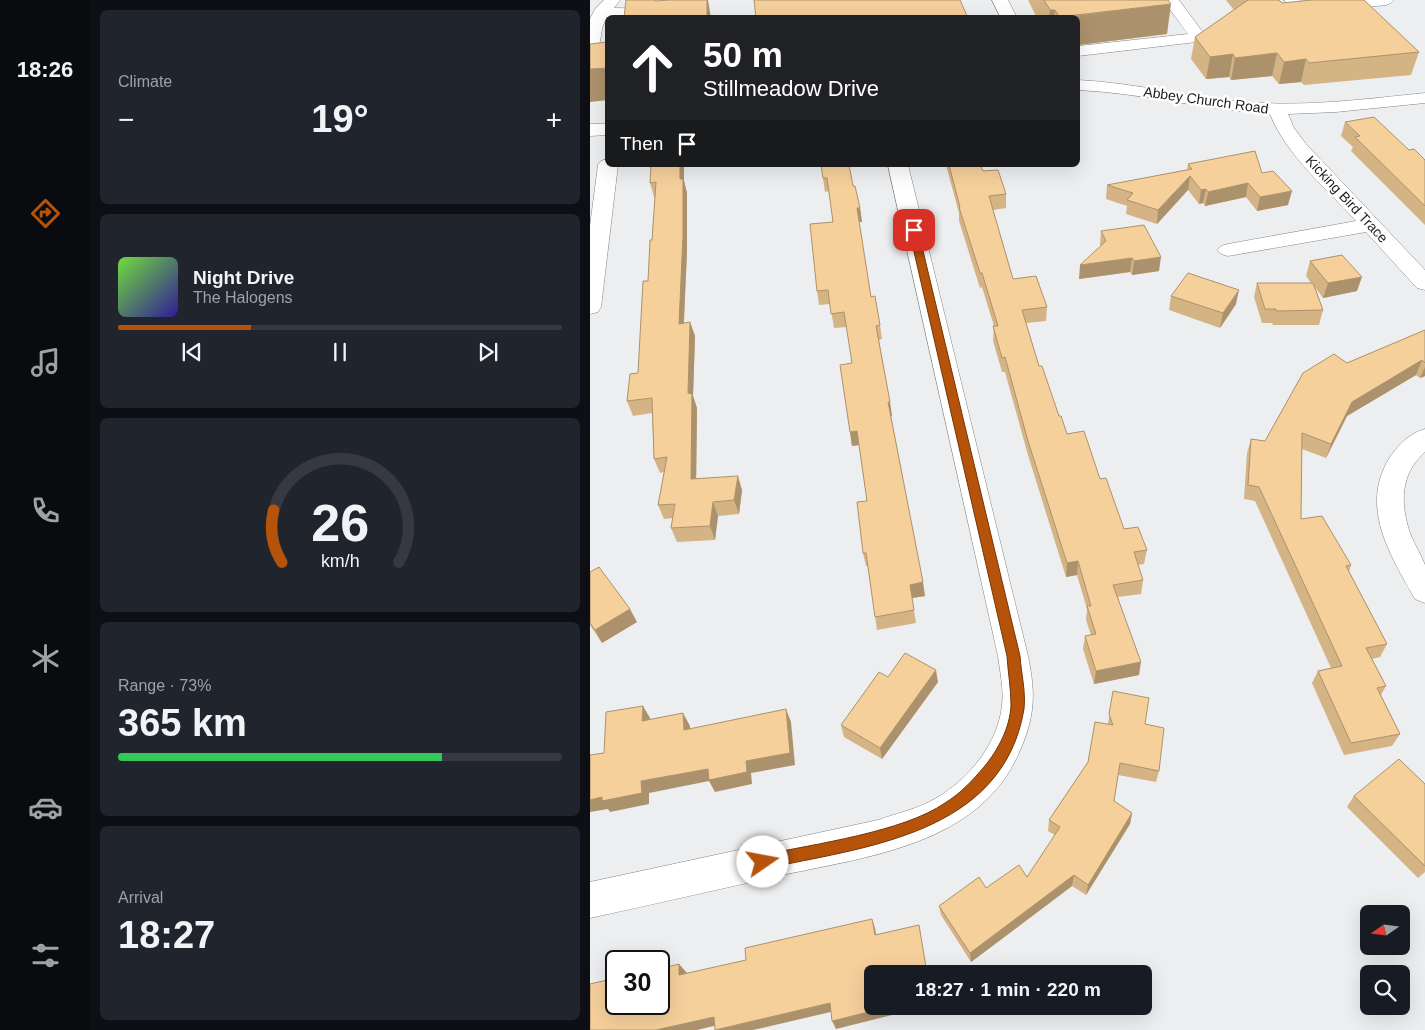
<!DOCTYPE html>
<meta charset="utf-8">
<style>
body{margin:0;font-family:Helvetica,sans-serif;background:#20242c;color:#f1f3f6;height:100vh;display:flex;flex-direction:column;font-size:19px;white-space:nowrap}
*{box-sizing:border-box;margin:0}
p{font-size:16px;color:#9ea1a6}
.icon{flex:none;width:28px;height:28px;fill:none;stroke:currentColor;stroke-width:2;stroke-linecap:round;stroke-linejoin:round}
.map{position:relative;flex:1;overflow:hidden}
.sheet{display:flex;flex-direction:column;gap:10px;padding:10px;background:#0d0f14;width:500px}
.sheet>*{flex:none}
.guide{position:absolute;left:15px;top:15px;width:475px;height:152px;border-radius:8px;box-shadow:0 5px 20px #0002;background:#202124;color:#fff;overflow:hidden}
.needle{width:32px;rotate:256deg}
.controls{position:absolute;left:770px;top:905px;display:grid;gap:10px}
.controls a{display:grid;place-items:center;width:50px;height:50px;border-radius:8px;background:#171b24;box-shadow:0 5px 20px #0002;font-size:25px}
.speed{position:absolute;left:15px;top:950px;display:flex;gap:10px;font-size:25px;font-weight:700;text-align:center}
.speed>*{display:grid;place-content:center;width:65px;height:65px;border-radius:50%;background:#171b24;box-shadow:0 5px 20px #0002;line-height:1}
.speed .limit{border:2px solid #111;border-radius:8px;background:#fff;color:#111}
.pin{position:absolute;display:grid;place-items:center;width:42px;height:42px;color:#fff;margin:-21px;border-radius:10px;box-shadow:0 2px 8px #0006}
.me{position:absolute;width:55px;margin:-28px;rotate:78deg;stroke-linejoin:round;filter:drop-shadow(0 0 4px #0008)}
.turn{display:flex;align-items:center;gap:18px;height:105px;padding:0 15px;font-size:22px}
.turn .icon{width:65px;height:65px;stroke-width:2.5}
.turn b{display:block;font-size:35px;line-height:42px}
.then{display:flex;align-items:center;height:48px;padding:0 15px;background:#0003;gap:10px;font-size:19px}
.big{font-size:38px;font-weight:700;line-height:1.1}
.sheet .tile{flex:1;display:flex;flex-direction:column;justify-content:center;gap:8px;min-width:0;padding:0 18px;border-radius:8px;background:#20242c}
.sheet .dial{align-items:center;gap:0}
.dial svg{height:130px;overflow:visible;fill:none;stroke:#363941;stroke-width:7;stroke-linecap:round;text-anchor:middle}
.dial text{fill:#f1f3f6;stroke:none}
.song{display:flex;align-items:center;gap:15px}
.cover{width:60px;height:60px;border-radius:8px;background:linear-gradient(135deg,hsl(100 70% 55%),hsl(250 70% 35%))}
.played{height:5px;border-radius:2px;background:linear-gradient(90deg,#b45309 30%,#363941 30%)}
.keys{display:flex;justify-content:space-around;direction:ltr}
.heat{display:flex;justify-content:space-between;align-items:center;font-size:28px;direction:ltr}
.charge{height:8px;border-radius:4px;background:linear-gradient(90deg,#34c759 73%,#363941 0)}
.trip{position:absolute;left:274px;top:965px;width:288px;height:50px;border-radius:8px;background:#171b24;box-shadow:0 5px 20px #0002;font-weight:700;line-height:50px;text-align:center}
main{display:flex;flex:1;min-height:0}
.tabs{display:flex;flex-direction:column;width:90px;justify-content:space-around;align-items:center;background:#090b0e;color:#9ea1a6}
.tabs .icon{width:35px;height:35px}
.tabs .active{color:#b45309}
.tabs b{font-size:22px;color:#f1f3f6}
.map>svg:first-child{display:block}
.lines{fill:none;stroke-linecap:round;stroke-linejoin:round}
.minor-casing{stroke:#828384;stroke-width:1}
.minor{fill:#fff;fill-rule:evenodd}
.wall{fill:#d4b385}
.shaded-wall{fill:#ac926c}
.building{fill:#f6d09b;stroke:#ac926c}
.route{fill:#b45309;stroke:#753606}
.labels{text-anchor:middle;stroke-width:5;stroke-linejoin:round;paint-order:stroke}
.far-street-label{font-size:14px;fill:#1c1c1d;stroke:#fff}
</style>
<main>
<nav class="tabs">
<b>18:26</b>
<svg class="icon active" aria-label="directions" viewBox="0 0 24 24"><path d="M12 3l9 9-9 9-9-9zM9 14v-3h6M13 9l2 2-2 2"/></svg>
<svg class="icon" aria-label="music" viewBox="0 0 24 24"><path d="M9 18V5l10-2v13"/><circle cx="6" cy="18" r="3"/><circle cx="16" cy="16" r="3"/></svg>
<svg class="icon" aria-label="phone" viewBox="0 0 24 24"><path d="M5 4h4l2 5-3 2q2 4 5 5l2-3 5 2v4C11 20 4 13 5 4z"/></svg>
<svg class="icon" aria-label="climate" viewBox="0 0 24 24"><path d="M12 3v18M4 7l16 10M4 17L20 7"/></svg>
<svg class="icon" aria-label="car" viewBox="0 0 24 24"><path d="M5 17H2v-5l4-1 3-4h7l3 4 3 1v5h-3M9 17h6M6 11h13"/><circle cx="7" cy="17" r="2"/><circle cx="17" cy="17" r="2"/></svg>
<svg class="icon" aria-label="filters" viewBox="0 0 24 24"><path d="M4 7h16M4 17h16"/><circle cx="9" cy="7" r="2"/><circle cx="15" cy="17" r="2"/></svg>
</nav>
<section class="sheet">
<div class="tile"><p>Climate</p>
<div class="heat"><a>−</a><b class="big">19°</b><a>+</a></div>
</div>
<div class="tile">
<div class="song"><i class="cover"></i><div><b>Night Drive</b><p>The Halogens</p></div></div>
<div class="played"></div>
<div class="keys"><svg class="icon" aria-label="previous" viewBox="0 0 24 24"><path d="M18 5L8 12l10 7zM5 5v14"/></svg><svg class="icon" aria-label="pause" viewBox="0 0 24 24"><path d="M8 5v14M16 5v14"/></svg><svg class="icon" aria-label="next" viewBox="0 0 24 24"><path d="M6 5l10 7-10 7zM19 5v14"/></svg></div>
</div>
<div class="tile dial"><svg viewBox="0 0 100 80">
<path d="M14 69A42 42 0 1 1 86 69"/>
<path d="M14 69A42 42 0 0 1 9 37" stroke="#b45309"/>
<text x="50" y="56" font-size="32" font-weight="700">26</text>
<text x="50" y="72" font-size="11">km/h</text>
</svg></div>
<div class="tile"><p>Range · 73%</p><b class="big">365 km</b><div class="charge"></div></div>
<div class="tile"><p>Arrival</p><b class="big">18:27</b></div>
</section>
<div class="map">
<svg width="835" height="1030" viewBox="0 0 835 1030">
<rect width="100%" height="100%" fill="#edeef0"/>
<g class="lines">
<!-- minor casing -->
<g class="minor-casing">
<path id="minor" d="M14,0h16l-6,8 48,1 6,2 2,3 -3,4 -60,-1c-8,12 -4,24 -11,34l-6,2v-34l5,-10z
M402,0h16l9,18h-16z
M573,0h16l28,38 -2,3 -127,15v-10l110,-12z
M694,0h16l4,4 38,-4h52l-3,3 -5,2 -86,9 -5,-2z
M488,80c57,3 112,17 169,22 60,5 119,-3 178,-9v10l-89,9 -48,2 6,14 12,16 119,126v20l-8,-2 -51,-56 -138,24 -7,-2 -4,-4 4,-4 7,-2 128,-23c-29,-32 -70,-66 -86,-107 -65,-4 -127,-21 -192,-24z
M0,124h18v11l-18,1z
M18,159v6h10l-17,142 -3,5 -8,2v-88l8,-61 3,-4z
M298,165h20l120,491c8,39 7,62 -10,99 -41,91 -154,102 -240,121 -62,14 -125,28 -188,42v-36l288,-62c17,-6 35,-10 51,-18 36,-18 69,-56 73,-97 2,-16 -2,-33 -4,-49z
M835,429v23c-25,22 -25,51 -15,81 4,11 11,21 15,32 0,10 0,27 0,38l-10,-4c-25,-44 -56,-93 -25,-142 9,-13 20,-24 35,-28z"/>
</g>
<!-- minor -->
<use href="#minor" class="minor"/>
</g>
<!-- wall -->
<path class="wall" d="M438,0h140l-1,34 -89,11v-27h-41z
M636,0h53l3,3 137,49 -8,23 -107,10 -3,-3 -22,2 -7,-8 -41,4 -2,-3 -23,2 -15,-20 4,-22 39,-27z
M755,122l64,28 16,10v65l-74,-74 2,-4 -12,-11z
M598,164l74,9 26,32 -31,6 -11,-14 -41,9 -2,-3 -4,1 -11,-14 -31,34 -31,-10 1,-8 -21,-7 1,-14 80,-15z
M231,165l32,21 7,22 2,14h-3l12,75 9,28 2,14 -3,1 13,76h-1l34,180 -13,2 4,25 -39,7 -9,-64h-2l-3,-13 4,-52 -8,-56 -7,1 -2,-14 2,-69 -5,-36 -13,1 -4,-24 -11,1 -2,-14 16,-69 -4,-31 -4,1z
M356,165h34l3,6 23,23v14l-13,2 20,69 34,28 -1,14 -20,2 13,43 28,68 33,45 24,50 23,21 -3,14 -6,1 5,15 -2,14 -23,3 21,78 -45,9 -11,-35 2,-13 6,-1 -5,-15 1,-11 -10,-34 -11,2 -38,-122 -23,-83h-3l-9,-31 1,-15 -12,-39 -2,1 -21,-67v-8z
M94,181l3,12v58l-3,72 6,-1 5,14 -2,60 4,12 -1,70 46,12 -3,24 -21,2 -3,24 -38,2 -6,-14 2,-10 -9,1 -6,-14 6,-33 -4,1 -6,-14 -2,-46 -19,3 -6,-15 11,-28 14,-133 3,-43h-1l-4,-14z
M511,231l58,40 -27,4 -2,-3 -51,7 22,-33 -1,-1z
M720,261l47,30 -34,7 -8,-11 8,23 -4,15h-46l-1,-2h-10l-8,-26 3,-14h54l-5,-7z
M581,296l65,8 -16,24 -51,-18z
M835,330v46l-5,2 -4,-3 -69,41 -21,42 -24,-9 -1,70 50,46 -2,7 38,72 -7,13 -8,2 14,27 -5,9 19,39 -8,12 -48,9 -32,-72 6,-12 13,-3 -76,-167 -11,-2 3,-46 4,-14 14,2 82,-78z
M0,572l47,50 -35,21 -12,-18z
M348,682l-56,77 -38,-22 -3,-12z
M523,691l32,33 14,47 -3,11 -38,-7 -4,26 18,12 -2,11 -44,71 -14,-9 -101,76 -30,-47 -2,-9 47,-18 41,-11 28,-42 -7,-4 1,-11 39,-58 20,-38z
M835,784v88l-7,6 -71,-71 7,-11z"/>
<!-- shaded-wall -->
<path class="shaded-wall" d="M117,0h1l3,18h-4z
M581,4l-4,30 -89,11v-27h-19z
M460,10h5l-1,8h-5z
M687,53l-5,23 -41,4 4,-22z
M643,54l-4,23 -23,2 4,-22z
M716,59l-5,23 -22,2 5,-22z
M18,68v32l-18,2v-33z
M90,165h4v16l3,12v58l-4,87 -4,-14z
M600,176l-2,14 -31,34 1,-14z
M658,183l-2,14 -41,9 3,-14z
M616,189l-3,14 -4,1 2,-14z
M702,191l-4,14 -31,6 3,-14z
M267,208h3l2,14h-4z
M571,257l-2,14 -27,4 2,-14z
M542,258l-2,14 -51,7 1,-14z
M772,277l-5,14 -34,7 5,-15z
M649,290l-3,14 -16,24 3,-15z
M100,322l5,14 -2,60 4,12 -1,85 -5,-14 -3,-86z
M832,360l-6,15 -69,41 -21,42 5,-14 21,-42z
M835,367v9l-5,2z
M298,402h2l2,14 -2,1z
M267,431l2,14 -7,1 -2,-14z
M148,476l4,14 -3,24 -5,-14z
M123,502l5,14 -3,24 -5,-14z
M488,561l-1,14 -11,2 1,-14z
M333,582l2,14 -13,2 -2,-13z
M40,609l7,13 -35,21 -7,-13z
M551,662l-2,13 -45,9 2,-13z
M346,670l2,12 -56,77 -2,-11z
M53,706l7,12v15l-8,-12z
M196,709l5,13 4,43 -44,8 1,11 -37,8 -6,-11 -60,12v11l-39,8 -2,-3 -18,3v-12l51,-19 105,-20z
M93,713l7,13v16l-6,-12z
M542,813l-2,11 -44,71 2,-10z
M484,875l-2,11 -101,76 -1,-9z
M282,919l3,9 3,16 -3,-9z
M329,925l8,49h-29z
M89,964l8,9v10l-8,-8z
M240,1003l5,8 -82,19h-38z
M299,1006h1l2,9 -56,14 -4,-8z
M124,1017l8,7 -25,6h-41z"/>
<!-- building -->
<path class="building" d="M36,0h29v1l14,-1h38v18h-83z
M164,0h206l8,18h-212z
M454,0h124l3,4 -112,13 -4,-7h-5z
M658,0h31l3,3 30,-3h52l55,52 -110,11 -3,-4 -22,3 -7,-9 -42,5 -2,-4 -23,3 -15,-20z
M18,42v26l-18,1v-25z
M784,117l35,33 5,-1 11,11v46l-70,-69 5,-1 -15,-14z
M665,151l7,22 11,-2 19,20 -32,6 -12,-14 -40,9 -2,-3 -5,1 -11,-14 -32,34 -31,-10 6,-7 -26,-8 85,-16 -4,-5z
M61,165h29v14h3v57l-4,88 11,-2 -2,71 4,1 -1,85 47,-3 -4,24 -21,2 -3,24 -39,2 4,-24 -17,1 9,-48 -13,2 -2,-61 -25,3 3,-27 8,-1 5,-92h5l2,-41h2l4,-58 -6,1z
M231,165h28l4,21h2l5,22h-3l14,89 4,-1 5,29 -4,1 14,76h-2l35,180 -13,3 4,25 -39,7 -9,-64h-3l-6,-51 10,-1 -10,-70 -7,1 -10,-67 12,-2 -8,-51 -13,2 -3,-24 -11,1 -7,-67 23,-2 -6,-44h-4z
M359,165h31l3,6 15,-1 8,24 -17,2 24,83 23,-3 11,31 -25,3 17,56h3l17,50h2l6,18 17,-3 16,48 6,-1 18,51 14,-2 9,23 -13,2 9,28 -30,5 28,77 -45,9 -11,-35 11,-2 -9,-28h4l-13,-45 -11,2 -39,-122 -23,-84 -3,1 -9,-32h5l-16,-53h-2l-21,-66h1z
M554,225l17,32 -27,4 -2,-3 -52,7 26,-24 -5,-10z
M752,255l20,22 -34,6 -18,-22z
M598,273l51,17 -16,23 -52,-17z
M667,283h56l10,27 -47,1v-2h-11z
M835,330v33l-3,-3 -70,42 -21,42 -29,-11 -1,86 21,-3 29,49 -5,1 41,78 -21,4 20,38 -9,2 23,46 -49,9 -33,-72 24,-5 -83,-179 -11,-2 3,-46 14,2 38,-68 31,-19 13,9z
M9,567l31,42 -35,21 -5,-7v-51z
M315,653l31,17 -56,78 -39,-23 38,-53 9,5z
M523,691l36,7 -4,26 19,4 -5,43 -39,-8 -6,38 18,12 -44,72 -14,-10 -104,78 -31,-47 40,-29 7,11 33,-23 8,12 33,-50 -11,-7 39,-58 7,-40 18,3 -4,-11z
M53,706l-1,15 41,-8 1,17 102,-21 4,44 -44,8 1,11 -38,8 -1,-11 -67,12 1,12 -40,8v-4l-12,3v-45l14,-2 2,-41z
M809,759l26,25v82l-71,-70z
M282,919l3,16 44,-10 7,42 -28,7h-26v32h17v1l-57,14 -2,-18 -115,27 -1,-13 -58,13h-66v-46l26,-6v26h43v-35l20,-5v11l67,-15 -1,-12z"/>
<!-- route -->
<path class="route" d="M320,228l8,2 102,426c1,16 6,36 4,53 -21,126 -160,138 -261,160l-5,-2 -3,-5 3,-5 5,-2c51,-11 140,-23 182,-52 16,-10 27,-22 39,-36 14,-17 26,-39 27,-62 0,-16 -3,-33 -4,-49l-98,-426z"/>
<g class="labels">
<!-- far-street labels -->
<g class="far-street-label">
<text transform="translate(616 100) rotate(8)" y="5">Abbey Church Road</text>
<text transform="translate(757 199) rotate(47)" y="5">Kicking Bird Trace</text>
</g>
</g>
</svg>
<div class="controls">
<a><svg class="needle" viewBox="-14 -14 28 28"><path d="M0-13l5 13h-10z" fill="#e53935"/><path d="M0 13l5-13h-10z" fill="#9ea1a6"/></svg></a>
<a><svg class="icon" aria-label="search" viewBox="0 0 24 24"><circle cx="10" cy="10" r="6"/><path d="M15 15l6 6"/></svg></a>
</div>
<div class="speed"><div class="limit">30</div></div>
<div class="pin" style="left:324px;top:230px;background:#d93025"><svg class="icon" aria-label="arrive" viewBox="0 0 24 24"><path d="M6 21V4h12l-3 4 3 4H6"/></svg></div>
<svg class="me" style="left:173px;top:862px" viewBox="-20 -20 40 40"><circle r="19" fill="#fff"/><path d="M0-13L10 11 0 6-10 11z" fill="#b45309"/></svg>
<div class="trip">18:27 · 1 min · 220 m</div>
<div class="guide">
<div class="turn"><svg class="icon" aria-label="ahead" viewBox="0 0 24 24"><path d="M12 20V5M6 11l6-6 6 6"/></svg><div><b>50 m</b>Stillmeadow Drive</div></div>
<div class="then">Then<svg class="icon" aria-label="arrive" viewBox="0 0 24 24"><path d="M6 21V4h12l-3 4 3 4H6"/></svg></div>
</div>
</div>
</main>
